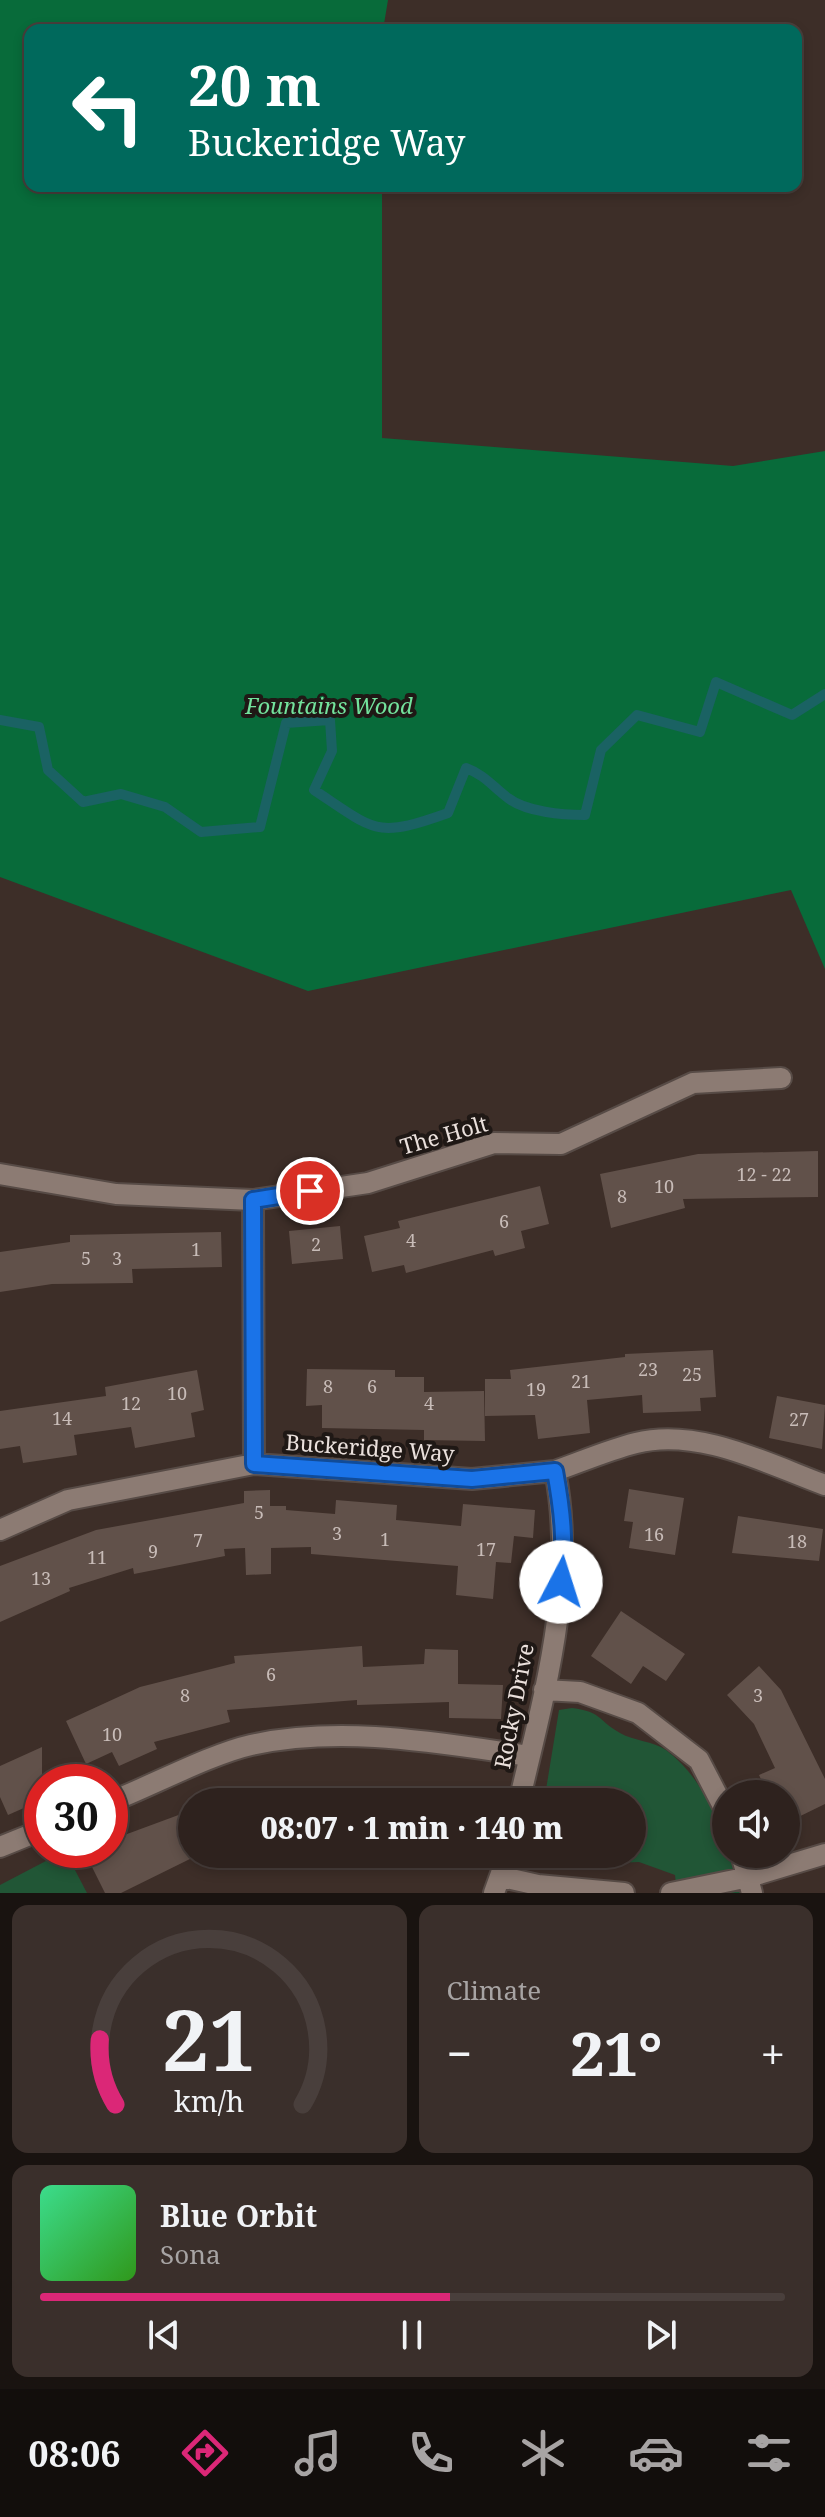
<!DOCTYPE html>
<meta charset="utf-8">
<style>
body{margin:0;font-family:"Noto Serif",serif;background:#3a2f2b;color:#f1f3f6;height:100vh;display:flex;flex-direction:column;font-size:30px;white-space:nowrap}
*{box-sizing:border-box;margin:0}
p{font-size:26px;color:#a7a4a4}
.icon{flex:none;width:44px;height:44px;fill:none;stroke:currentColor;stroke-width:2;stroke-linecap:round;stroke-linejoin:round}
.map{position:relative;height:1893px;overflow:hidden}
.panel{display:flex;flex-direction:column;gap:12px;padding:12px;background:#191310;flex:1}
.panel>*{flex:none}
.top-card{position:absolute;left:24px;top:24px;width:778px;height:168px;border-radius:16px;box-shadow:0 4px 12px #0003,0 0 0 2px #493f3c;background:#00695c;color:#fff;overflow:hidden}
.buttons{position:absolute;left:712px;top:1780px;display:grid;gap:16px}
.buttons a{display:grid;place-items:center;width:88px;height:88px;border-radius:50%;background:#2e221e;box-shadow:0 4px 12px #0003,0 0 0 2px #493f3c;font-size:40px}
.speed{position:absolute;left:24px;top:1764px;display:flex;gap:16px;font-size:40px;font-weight:700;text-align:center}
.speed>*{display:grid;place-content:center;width:104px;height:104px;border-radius:50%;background:#2e221e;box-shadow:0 4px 12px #0003,0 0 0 2px #493f3c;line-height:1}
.speed .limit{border:12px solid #d22;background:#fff;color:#111}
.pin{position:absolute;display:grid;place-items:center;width:68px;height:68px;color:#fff;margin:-34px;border:4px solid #fff;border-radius:50%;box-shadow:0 2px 8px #0007}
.me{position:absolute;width:88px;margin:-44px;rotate:5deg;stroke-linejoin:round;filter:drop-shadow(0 0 6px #0008)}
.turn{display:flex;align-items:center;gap:28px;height:168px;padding:0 32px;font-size:36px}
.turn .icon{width:104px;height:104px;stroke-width:2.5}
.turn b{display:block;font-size:56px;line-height:68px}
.big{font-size:60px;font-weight:800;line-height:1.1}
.panel .tile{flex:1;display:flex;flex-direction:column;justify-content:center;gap:12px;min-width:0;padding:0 28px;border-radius:16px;background:#3a2f2b}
.panel .dial{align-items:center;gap:0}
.dial svg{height:208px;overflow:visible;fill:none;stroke:#493f3c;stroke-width:7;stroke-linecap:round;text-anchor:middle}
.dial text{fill:#f1f3f6;stroke:none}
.song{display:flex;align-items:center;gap:24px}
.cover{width:96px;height:96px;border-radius:12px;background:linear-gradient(135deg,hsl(150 70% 55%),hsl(110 70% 35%))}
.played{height:8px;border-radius:4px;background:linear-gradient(90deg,#db2777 55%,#493f3c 55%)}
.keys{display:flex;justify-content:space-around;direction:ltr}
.heat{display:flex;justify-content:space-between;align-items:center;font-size:44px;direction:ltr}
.panel .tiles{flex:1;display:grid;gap:12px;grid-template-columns:1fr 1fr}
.tile:last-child{grid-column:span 2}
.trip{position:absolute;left:178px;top:1788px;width:468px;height:80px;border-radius:40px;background:#2e221e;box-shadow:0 4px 12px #0003,0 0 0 2px #493f3c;font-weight:800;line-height:80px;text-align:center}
.tabs{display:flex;height:128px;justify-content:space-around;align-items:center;background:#120e0c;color:#a7a4a4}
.tabs .icon{width:56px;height:56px}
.tabs .on{color:#db2777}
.tabs b{font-size:36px;color:#f1f3f6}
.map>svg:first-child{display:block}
.green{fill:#215636}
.forest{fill:#086b3a}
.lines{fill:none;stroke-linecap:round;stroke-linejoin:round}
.stream{stroke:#1a6263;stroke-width:10}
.building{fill:#61514a}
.street-casing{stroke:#574b46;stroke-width:24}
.street{stroke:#8c7b73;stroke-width:20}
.route-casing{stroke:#114b97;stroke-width:20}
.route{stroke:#1a73e8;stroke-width:14}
.labels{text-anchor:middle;stroke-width:8;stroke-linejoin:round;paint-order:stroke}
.number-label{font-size:18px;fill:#c8bcb8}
.park-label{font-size:22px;font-style:italic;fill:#73e29c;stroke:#1f1815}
.street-label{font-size:22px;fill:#eae0dc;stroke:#1f1815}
</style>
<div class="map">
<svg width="825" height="1893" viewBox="0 0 825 1893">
<rect width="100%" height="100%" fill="#3d2e28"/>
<!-- green -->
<path class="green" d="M572,1708c31,4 25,12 48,25 14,8 33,8 46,17 45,33 60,94 74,143h-63l-2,-18 -36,-13 -84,4 -10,-12h87v-52h-88l15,-92z
M65,1851l22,42h-87v-8z"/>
<!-- forest -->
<path class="forest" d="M0,0h388l-5,30h-353v156h352v252l351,28 92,-15v518l-34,-79 -483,101 -308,-114z"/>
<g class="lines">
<!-- stream -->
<path class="stream" d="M0,720l39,7 9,43 35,32 38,-8 44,13 36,25 59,-5 26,-104 44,-3 2,31 -18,39c62,41 61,49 134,23l18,-45c19,7 27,19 42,30 18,14 55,17 77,17l16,-65 36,-35 63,17 16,-50 76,33 33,-21"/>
</g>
<!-- building -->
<path class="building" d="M818,1151v46l-135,2 2,9 -74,20 -11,-54 98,-20z
M540,1186l9,38 -28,7 4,17 -30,8 -2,-6 -87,23 -2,-8 -32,7 -8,-36 36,-8 -2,-7z
M340,1226l3,33 -51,5 -3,-33z
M221,1232l1,35 -90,2 1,14 -81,1 -52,8v-40l70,-10v-7z
M713,1350l3,47 -16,1 1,13 -58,2 -1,-18 -55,5 3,33 -52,6 -3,-24 -50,1v-37h26l-1,-9 115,-13v-3z
M307,1369l88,1v7h29v15l60,-1 1,50 -61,-1v-10l-102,-2v-23l-16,1z
M197,1370l7,40 -13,3 4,24 -60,11 -4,-21 -57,8 3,20 -54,8 -3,-17 -20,3v-38l106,-15 -1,-9z
M777,1396l48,9 -3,44 -53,-11z
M629,1489l55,9 -9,57 -46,-7 4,-26 -9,-1z
M270,1490v16h16v4l49,4 1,-14 61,5 -1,15 65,6 2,-22 72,6 -2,28 -19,-2 -3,27 -15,-1 -3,37 -37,-4 2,-29 -147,-12v-7l-40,1v26l-25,1 -1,-27 -21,1 1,7 -91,18 -1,-6 -64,20 1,3 -70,31v-56l96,-36 148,-27v-12z
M738,1516l85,13 -4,32 -87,-8z
M621,1611l64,43 -19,27 -23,-15 -12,18 -40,-28z
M362,1646l1,21 61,-3 1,-15 33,1v34l45,1 -2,34 -52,-1v-16l-92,3v-5l-130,10 3,12 -76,20 3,7 -38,17 -7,-14 -26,12 -20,-43 74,-34 95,-24 -1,-7z
M759,1666l22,24 44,89v25l-39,19v-29h-18l-9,-19 16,-7 -21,-44 -27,-29z
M42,1747v53l-34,15 -8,-18v-31z
M192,1810v48l-71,35h-16l-20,-40 25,-3v-9l9,-4z"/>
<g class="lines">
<!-- street casing -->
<g class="street-casing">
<path id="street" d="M0,1174l116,20 137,6 115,-17 126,-40 67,1 132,-61 88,-5
M253,1200l1,264
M0,1530l68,-30 186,-36 218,15 83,-8
M544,1690l36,2 58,21 61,47 27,52
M110,1802c41,-16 101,-48 141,-57 92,-20 187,-2 279,11
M519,1802c25,-107 58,-221 36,-331 26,-9 53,-21 81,-28 62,-16 132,21 189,42
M0,1847l42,-17
M741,1854l11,39
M502,1877l36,8 86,8
M494,1893l14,-39
M671,1893l78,-16 76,-23"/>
</g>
<!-- street -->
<use href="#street" class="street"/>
</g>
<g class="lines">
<!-- route casing -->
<g class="route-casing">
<path id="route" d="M310,1191l-57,9 1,264 218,15 83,-8c7,38 11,73 6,111"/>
</g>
<!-- route -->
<use href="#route" class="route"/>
</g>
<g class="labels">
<!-- number labels -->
<g class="number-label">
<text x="764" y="1181">12 - 22</text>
<text x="664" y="1193">10</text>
<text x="622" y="1203">8</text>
<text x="504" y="1228">6</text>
<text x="411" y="1247">4</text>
<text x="316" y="1251">2</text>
<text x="196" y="1256">1</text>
<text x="86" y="1265">5</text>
<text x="117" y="1265">3</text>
<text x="648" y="1376">23</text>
<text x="692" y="1381">25</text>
<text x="581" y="1388">21</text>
<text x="328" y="1393">8</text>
<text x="372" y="1393">6</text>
<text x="536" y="1396">19</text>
<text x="177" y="1400">10</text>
<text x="131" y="1410">12</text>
<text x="429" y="1410">4</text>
<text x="62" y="1425">14</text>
<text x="799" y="1426">27</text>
<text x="259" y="1519">5</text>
<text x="337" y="1540">3</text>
<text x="654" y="1541">16</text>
<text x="385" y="1546">1</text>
<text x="198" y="1547">7</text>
<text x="797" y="1548">18</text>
<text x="486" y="1556">17</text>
<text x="153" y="1558">9</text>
<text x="97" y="1564">11</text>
<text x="41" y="1585">13</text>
<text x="271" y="1681">6</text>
<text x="185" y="1702">8</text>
<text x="758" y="1702">3</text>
<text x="112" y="1741">10</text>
</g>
<!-- park labels -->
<g class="park-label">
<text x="329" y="714">Fountains Wood</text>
</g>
<!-- street labels -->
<g class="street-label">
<text transform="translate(444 1135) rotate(-16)" y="8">The Holt</text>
<text transform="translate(370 1448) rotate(4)" y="8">Buckeridge Way</text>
<text transform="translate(514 1706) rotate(-79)" y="8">Rocky Drive</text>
</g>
</g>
</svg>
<div class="buttons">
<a><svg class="icon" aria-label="sound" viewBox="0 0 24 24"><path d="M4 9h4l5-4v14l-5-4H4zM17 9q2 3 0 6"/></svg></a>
</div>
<div class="speed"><div class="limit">30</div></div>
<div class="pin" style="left:310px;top:1191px;background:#d93025"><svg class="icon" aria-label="arrive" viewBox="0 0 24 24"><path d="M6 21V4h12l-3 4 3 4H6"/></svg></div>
<svg class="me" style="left:561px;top:1582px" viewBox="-20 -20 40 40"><circle r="19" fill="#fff"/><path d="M0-13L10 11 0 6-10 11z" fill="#1a73e8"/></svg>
<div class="trip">08:07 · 1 min · 140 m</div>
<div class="top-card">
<div class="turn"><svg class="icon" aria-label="left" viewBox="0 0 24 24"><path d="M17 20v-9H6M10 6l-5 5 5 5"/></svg><div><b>20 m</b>Buckeridge Way</div></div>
</div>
</div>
<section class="panel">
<div class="tiles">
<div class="tile dial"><svg viewBox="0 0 100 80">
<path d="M14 69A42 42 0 1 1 86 69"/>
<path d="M14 69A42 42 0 0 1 8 44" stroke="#db2777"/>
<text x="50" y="56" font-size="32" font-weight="700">21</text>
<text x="50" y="72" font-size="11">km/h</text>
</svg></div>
<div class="tile"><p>Climate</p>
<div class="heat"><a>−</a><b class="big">21°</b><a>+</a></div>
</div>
<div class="tile">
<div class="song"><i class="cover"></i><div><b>Blue Orbit</b><p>Sona</p></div></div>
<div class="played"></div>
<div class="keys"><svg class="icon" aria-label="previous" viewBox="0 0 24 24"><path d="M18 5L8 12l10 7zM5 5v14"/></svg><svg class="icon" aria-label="pause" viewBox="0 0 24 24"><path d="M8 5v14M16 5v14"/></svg><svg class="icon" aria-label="next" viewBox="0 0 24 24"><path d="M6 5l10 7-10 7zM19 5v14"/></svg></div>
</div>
</div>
</section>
<nav class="tabs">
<b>08:06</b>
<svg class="icon on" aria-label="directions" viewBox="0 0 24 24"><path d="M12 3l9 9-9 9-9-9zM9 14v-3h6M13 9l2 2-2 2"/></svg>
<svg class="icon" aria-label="music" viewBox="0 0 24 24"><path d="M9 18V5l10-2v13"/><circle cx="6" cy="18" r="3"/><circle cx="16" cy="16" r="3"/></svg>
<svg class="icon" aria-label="phone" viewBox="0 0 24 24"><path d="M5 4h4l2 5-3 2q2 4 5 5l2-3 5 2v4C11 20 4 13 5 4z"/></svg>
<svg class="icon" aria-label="climate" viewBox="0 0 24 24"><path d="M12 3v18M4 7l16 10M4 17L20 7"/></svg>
<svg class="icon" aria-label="car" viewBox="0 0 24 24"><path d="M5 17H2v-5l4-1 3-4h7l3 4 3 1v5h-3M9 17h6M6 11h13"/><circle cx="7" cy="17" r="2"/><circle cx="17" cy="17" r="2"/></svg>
<svg class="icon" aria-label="filters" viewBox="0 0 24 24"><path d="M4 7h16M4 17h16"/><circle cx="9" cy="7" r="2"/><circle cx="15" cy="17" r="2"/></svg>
</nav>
